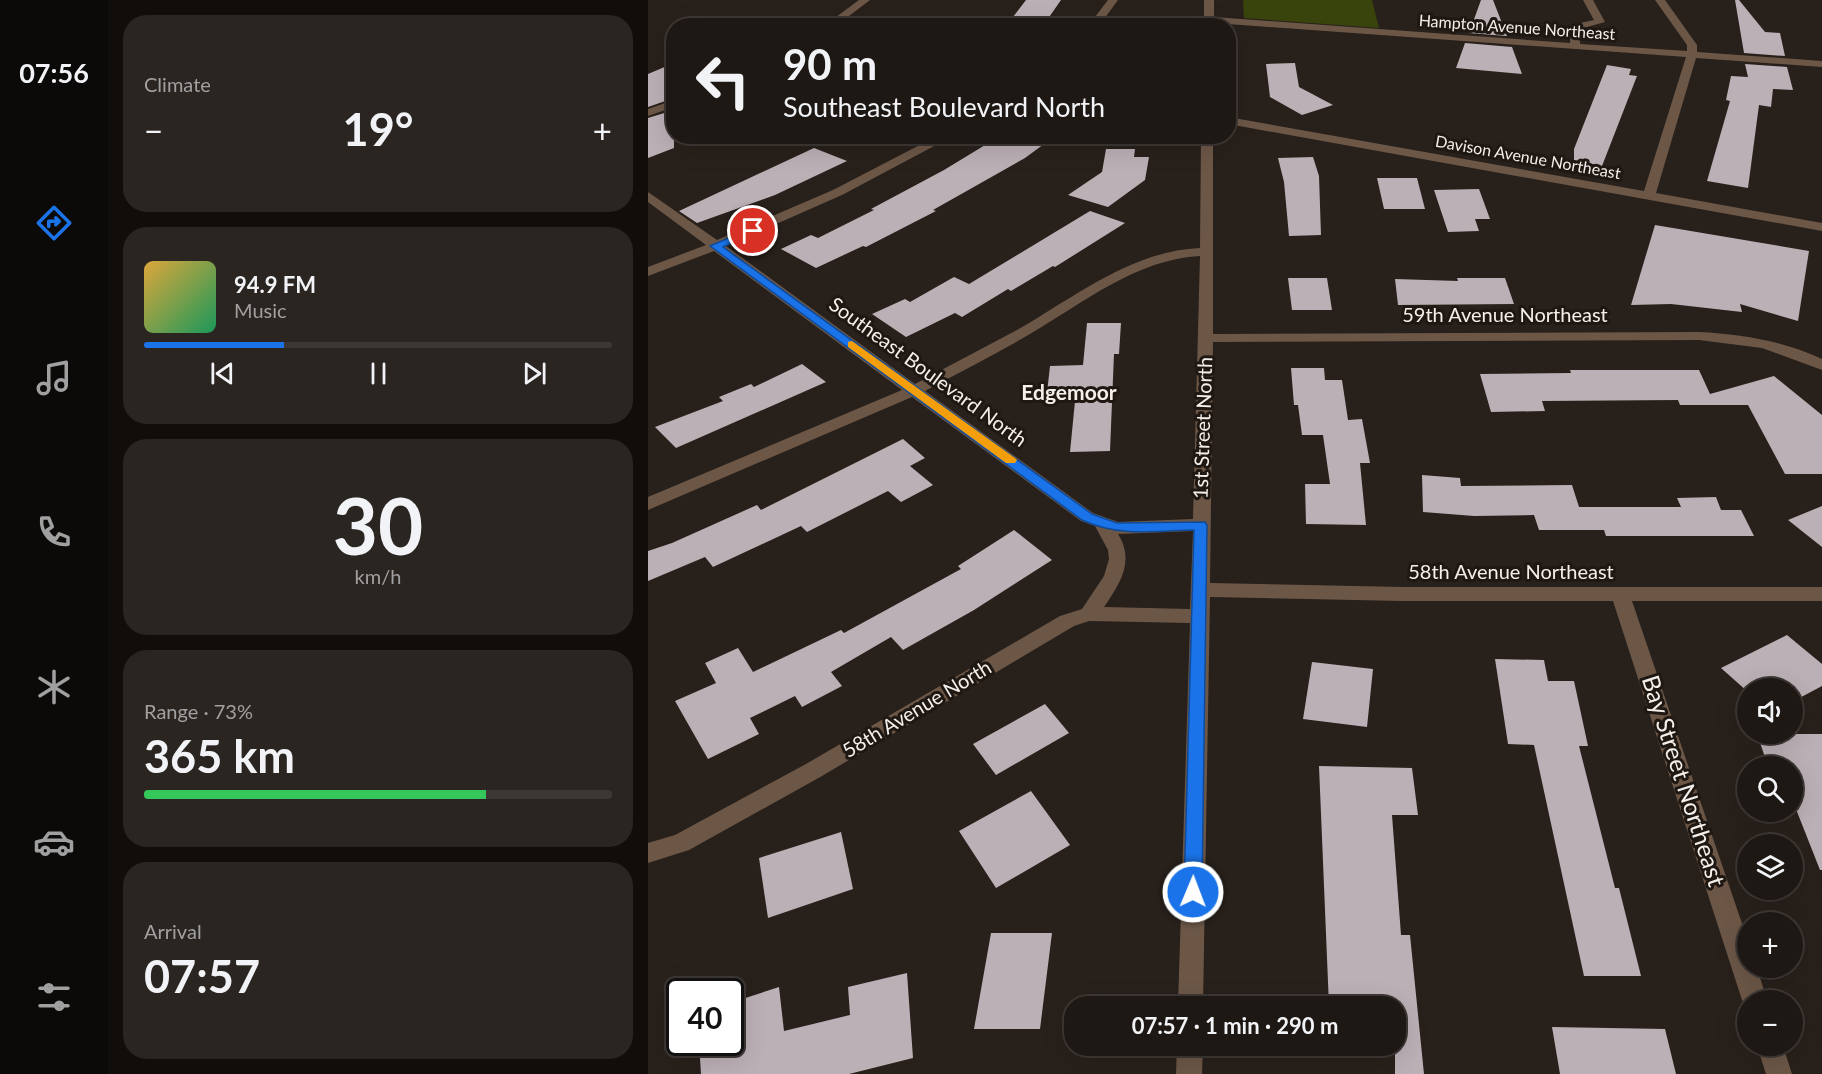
<!DOCTYPE html>
<meta charset="utf-8">
<style>
body{margin:0;font-family:Lato,sans-serif;background:#2b2522;color:#f1f3f6;height:100vh;display:flex;flex-direction:column;font-size:22px;white-space:nowrap}
*{box-sizing:border-box;margin:0}
p{font-size:20px;color:#a1a0a0}
.icon{flex:none;width:33px;height:33px;fill:none;stroke:currentColor;stroke-width:2;stroke-linecap:round;stroke-linejoin:round}
.map{position:relative;flex:1;overflow:hidden}
.panel{display:flex;flex-direction:column;gap:15px;padding:15px;background:#100d0b;width:540px}
.panel>*{flex:none}
.hud{position:absolute;left:18px;top:18px;width:570px;height:126px;border-radius:24px;box-shadow:0 6px 24px #0002,0 0 0 2px #3c3734;background:#1e1814;color:#f1f3f6;overflow:hidden}
.buttons{position:absolute;left:1089px;top:678px;display:grid;gap:12px}
.buttons a{display:grid;place-items:center;width:66px;height:66px;border-radius:50%;background:#1e1814;box-shadow:0 6px 24px #0002,0 0 0 2px #3c3734;font-size:30px}
.speed{position:absolute;left:18px;top:978px;display:flex;gap:12px;font-size:30px;font-weight:700;text-align:center}
.speed>*{display:grid;place-content:center;width:78px;height:78px;border-radius:50%;background:#1e1814;box-shadow:0 6px 24px #0002,0 0 0 2px #3c3734;line-height:1}
.speed .limit{border:3px solid #111;border-radius:9px;background:#fff;color:#111}
.pin{position:absolute;display:grid;place-items:center;width:51px;height:51px;color:#fff;margin:-26px;border:3px solid #fff;border-radius:50%;box-shadow:0 2px 6px #0007}
.me{position:absolute;width:66px;margin:-33px;rotate:1deg;stroke-linejoin:round;filter:drop-shadow(0 0 4px #0008)}
.turn{display:flex;align-items:center;gap:21px;height:126px;padding:0 18px;font-size:27px}
.turn .icon{width:78px;height:78px;stroke-width:2.5}
.turn b{display:block;font-size:42px;line-height:51px}
.big{font-size:45px;font-weight:700;line-height:1.1}
.panel .widget{flex:1;display:flex;flex-direction:column;justify-content:center;gap:9px;min-width:0;padding:0 21px;border-radius:24px;background:#2b2522}
.panel .dial{align-items:center;gap:0}
.dial b{font-size:78px;line-height:1}
.song{display:flex;align-items:center;gap:18px}
.cover{width:72px;height:72px;border-radius:9px;background:linear-gradient(135deg,hsl(40 70% 55%),hsl(150 70% 35%))}
.played{height:6px;border-radius:3px;background:linear-gradient(90deg,#1a73e8 30%,#3c3734 30%)}
.keys{display:flex;justify-content:space-around;direction:ltr}
.heat{display:flex;justify-content:space-between;align-items:center;font-size:33px;direction:ltr}
.charge{height:9px;border-radius:4px;background:linear-gradient(90deg,#34c759 73%,#3c3734 0)}
.trip{position:absolute;left:416px;top:996px;width:342px;height:60px;border-radius:24px;background:#1e1814;box-shadow:0 6px 24px #0002,0 0 0 2px #3c3734;font-weight:700;line-height:60px;text-align:center}
main{display:flex;flex:1;min-height:0}
.dock{display:flex;flex-direction:column;width:108px;justify-content:space-around;align-items:center;background:#0c0a08;color:#a1a0a0}
.dock .icon{width:42px;height:42px}
.dock .selected{color:#1a73e8}
.dock b{font-size:27px;color:#f1f3f6}
.map>svg:first-child{display:block}
.green{fill:#38440b}
.building{fill:#bbb0b6}
.lines{fill:none;stroke-linecap:round;stroke-linejoin:round}
.minor{fill:#6c5747;fill-rule:evenodd}
.route{fill:#1a73e8;stroke:#114b97;stroke-width:1.5}
.slow{fill:#f59e0b}
.labels{text-anchor:middle;stroke-width:6;stroke-linejoin:round;paint-order:stroke}
.far-street-label{font-size:16px;fill:#f4efeb;stroke:#1e1712}
.street-label{font-size:20px;fill:#f4efeb;stroke:#1e1712}
.neighbourhood-label{font-size:21px;font-weight:bold;fill:#f4efeb;stroke:#1e1712}
.near-street-label{font-size:24px;fill:#f4efeb;stroke:#1e1712}
</style>
<main>
<nav class="dock">
<b>07:56</b>
<svg class="icon selected" aria-label="directions" viewBox="0 0 24 24"><path d="M12 3l9 9-9 9-9-9zM9 14v-3h6M13 9l2 2-2 2"/></svg>
<svg class="icon" aria-label="music" viewBox="0 0 24 24"><path d="M9 18V5l10-2v13"/><circle cx="6" cy="18" r="3"/><circle cx="16" cy="16" r="3"/></svg>
<svg class="icon" aria-label="phone" viewBox="0 0 24 24"><path d="M5 4h4l2 5-3 2q2 4 5 5l2-3 5 2v4C11 20 4 13 5 4z"/></svg>
<svg class="icon" aria-label="climate" viewBox="0 0 24 24"><path d="M12 3v18M4 7l16 10M4 17L20 7"/></svg>
<svg class="icon" aria-label="car" viewBox="0 0 24 24"><path d="M5 17H2v-5l4-1 3-4h7l3 4 3 1v5h-3M9 17h6M6 11h13"/><circle cx="7" cy="17" r="2"/><circle cx="17" cy="17" r="2"/></svg>
<svg class="icon" aria-label="filters" viewBox="0 0 24 24"><path d="M4 7h16M4 17h16"/><circle cx="9" cy="7" r="2"/><circle cx="15" cy="17" r="2"/></svg>
</nav>
<section class="panel">
<div class="widget"><p>Climate</p>
<div class="heat"><a>−</a><b class="big">19°</b><a>+</a></div>
</div>
<div class="widget">
<div class="song"><i class="cover"></i><div><b>94.9 FM</b><p>Music</p></div></div>
<div class="played"></div>
<div class="keys"><svg class="icon" aria-label="previous" viewBox="0 0 24 24"><path d="M18 5L8 12l10 7zM5 5v14"/></svg><svg class="icon" aria-label="pause" viewBox="0 0 24 24"><path d="M8 5v14M16 5v14"/></svg><svg class="icon" aria-label="next" viewBox="0 0 24 24"><path d="M6 5l10 7-10 7zM19 5v14"/></svg></div>
</div>
<div class="widget dial"><b>30</b><p>km/h</p></div>
<div class="widget"><p>Range · 73%</p><b class="big">365 km</b><div class="charge"></div></div>
<div class="widget"><p>Arrival</p><b class="big">07:57</b></div>
</section>
<div class="map">
<svg width="1174" height="1074" viewBox="0 0 1174 1074">
<rect width="100%" height="100%" fill="#28201b"/>
<!-- green -->
<path class="green" d="M595,0h129l7,28 -135,-10z"/>
<!-- building -->
<path class="building" d="M378,0h35l-18,26h-37z
M833,0h12l14,36 -38,-3z
M1087,0h4l26,32 15,1 5,23 -41,-3z
M817,43l47,4 10,27 -66,-6z
M26,63v35l-26,9v-33z
M647,63l4,24 34,18 -31,10 -32,-18 -4,-33z
M1097,64l42,3 6,23 -20,-1 -2,18 -12,-2 -11,83 -41,-7 23,-80 -4,-1 5,-24 17,1z
M959,65l24,4 -2,6 8,1 -35,90 -28,-6v-11z
M26,110v38l-26,10v-40z
M366,136h41l-30,22 -92,52 3,1 -70,36 -3,-1 -47,22 -35,-19 30,-14 7,3 56,-28 -3,-1 73,-39 51,-31 11,3z
M166,148l33,13 -72,34 -78,28 -18,-12z
M458,149h29l-1,8h15l-4,23 -37,27 -40,-12 34,-23z
M665,157l6,19 2,59 -32,1 -5,-54 -6,-24z
M729,178h40l8,31h-41z
M831,189l11,30h-15l4,12 -31,1 -14,-42z
M442,211l35,12 -70,44 -2,-1 -42,25 -3,-2 -46,28 -7,-4 -49,24 -34,-23 33,-15 5,3 44,-25 15,7z
M1007,225l154,26 -11,70 -58,-17 2,8 -71,-8 -40,1z
M640,278h39l5,32h-40z
M809,278h48l9,26 -116,1 -3,-26 63,2z
M439,323h34l-2,31h-5l-4,97 -40,1 5,-51 -29,1 4,-36 33,-1z
M154,364l24,18 -150,66 -21,-21 68,-26 -4,-4 32,-13 3,3z
M643,368h33l1,12h17l6,40 14,-1 8,44h-10l6,62 -60,-1 -1,-40h25l-7,-49h-21l-4,-30h-4z
M922,370h129l11,24 64,-18 48,39v59h-37l-37,-69h-68l-2,-5 -136,1 3,10 -54,1 -11,-38 91,-1z
M255,439l22,19 -15,8 23,19 -32,17 -13,-11 -81,41 -6,-6 -88,41 -8,-10 -57,24v-30l24,-8 85,-38 4,5z
M774,475l38,3 1,8 111,-1 7,22h102l-4,-9 39,-1 5,13h20l13,26h-148l-2,-6h-65l-5,-15 -60,1 -51,-4z
M1174,506v41l-34,-27z
M366,530l38,30 -78,50 -71,40 -12,-13 -60,35 11,14 -40,21 -7,-11 -45,22 9,16 -51,25 -33,-58 41,-18 -11,-20 33,-15 15,24 88,-42 3,3 117,-64 -3,-3z
M1139,635l35,29v22l-30,16v-14h-44v4l-27,-24z
M847,659l49,1 4,21h26l14,65h-9l36,142h4l22,88h-57l-50,-231 -26,-1z
M664,662l61,7 -6,58 -64,-8z
M397,704l24,29 -73,42 -23,-31z
M1109,734h65v136h-2l-28,-71v-33h-24z
M671,766l93,2 6,47h-26l9,120h9l14,139h-29v-68h-66z
M383,791l39,54 -74,43 -37,-57z
M193,832l12,57 -85,29 -9,-60z
M343,933h61l-12,96h-66z
M259,973l6,85 -64,16h-148l-2,-32h31v-39l49,-16 5,44 66,-16 -2,-28z
M904,1027l113,2 11,45h-116z"/>
<g class="lines">
<!-- minor -->
<path class="minor" d="M211,0h11l-34,26h-12z
M460,0h10l-19,26h-11z
M556,0h10v17l356,26 1,-18 23,-5 -11,-20h10l12,22 -25,7v15l107,7v-6l-32,-45h10l32,45v7l125,9v6l-126,-9 -40,135 166,30v8l-594,-107v-7l416,74 42,-134 -472,-34v3h-10z
M26,100v7l-26,9v-7z
M289,136h16l-111,59 -116,51 189,138c34,-18 68,-36 102,-54 58,-33 114,-79 183,-82l1,-112h12v198l486,-2c42,2 84,9 123,27v11l-60,-22 -63,-8 -486,2 -3,241 193,4h419v14h-190l116,340v27h9l10,32h-19v9l-6,-9 -129,-399h-210l-193,-4 -7,409h-25l12,-383 -101,-2 -15,5 -252,150 -133,74 -41,13v-20l27,-8 131,-71 254,-148 22,-7 22,-33 5,-17 -1,-9 -13,-24 -14,-5 -169,-124 -264,113v-13l254,-107 -188,-139 -66,25v-9l58,-22 -58,-43v-10l69,48 116,-50zM552,256l-7,263 -75,3 -25,-9 -168,-122c35,-19 71,-37 105,-57 53,-31 107,-75 170,-78zM545,531l-3,78 -86,-2c16,-23 31,-46 14,-73z
M529,1046h26l-1,28h-26z
M1109,1046h26l9,28h-26z"/>
</g>
<!-- route -->
<path class="route" d="M101,229l9,2 -35,16 369,267 25,9 88,-1 2,3 -5,367 -3,5 -6,3 -6,-3 -3,-5 10,-362c-39,1 -76,7 -112,-10l-372,-274z"/>
<!-- slow -->
<path class="slow" d="M204,341l163,117 2,2 -2,3h-9l-158,-116v-5z"/>
<g class="labels">
<!-- far-street labels -->
<g class="far-street-label">
<text transform="translate(869 27) rotate(4)" y="6">Hampton Avenue Northeast</text>
<text transform="translate(880 157) rotate(10)" y="6">Davison Avenue Northeast</text>
</g>
<!-- street labels -->
<g class="street-label">
<text x="857" y="322">59th Avenue Northeast</text>
<text transform="translate(280 372) rotate(36)" y="7">Southeast Boulevard North</text>
<text transform="translate(555 428) rotate(-88)" y="7">1st Street North</text>
<text x="863" y="579">58th Avenue Northeast</text>
<text transform="translate(269 709) rotate(-31)" y="7">58th Avenue North</text>
</g>
<!-- neighbourhood labels -->
<g class="neighbourhood-label">
<text x="421" y="400">Edgemoor</text>
</g>
<!-- near-street labels -->
<g class="near-street-label">
<text transform="translate(1035 781) rotate(72)" y="8">Bay Street Northeast</text>
</g>
</g>
</svg>
<div class="buttons">
<a><svg class="icon" aria-label="sound" viewBox="0 0 24 24"><path d="M4 9h4l5-4v14l-5-4H4zM17 9q2 3 0 6"/></svg></a>
<a><svg class="icon" aria-label="search" viewBox="0 0 24 24"><circle cx="10" cy="10" r="6"/><path d="M15 15l6 6"/></svg></a>
<a><svg class="icon" aria-label="layers" viewBox="0 0 24 24"><path d="M12 4l9 5-9 5-9-5zM3 14l9 5 9-5"/></svg></a>
<a>+</a>
<a>−</a>
</div>
<div class="speed"><div class="limit">40</div></div>
<div class="pin" style="left:105px;top:231px;background:#d93025"><svg class="icon" aria-label="arrive" viewBox="0 0 24 24"><path d="M6 21V4h12l-3 4 3 4H6"/></svg></div>
<svg class="me" style="left:545px;top:892px" viewBox="-20 -20 40 40"><circle r="17" fill="#1a73e8" stroke="#fff" stroke-width="3"/><path d="M0-11L8 9 0 5-8 9z" fill="#fff"/></svg>
<div class="trip">07:57 · 1 min · 290 m</div>
<div class="hud">
<div class="turn"><svg class="icon" aria-label="left" viewBox="0 0 24 24"><path d="M17 20v-9H6M10 6l-5 5 5 5"/></svg><div><b>90 m</b>Southeast Boulevard North</div></div>
</div>
</div>
</main>
